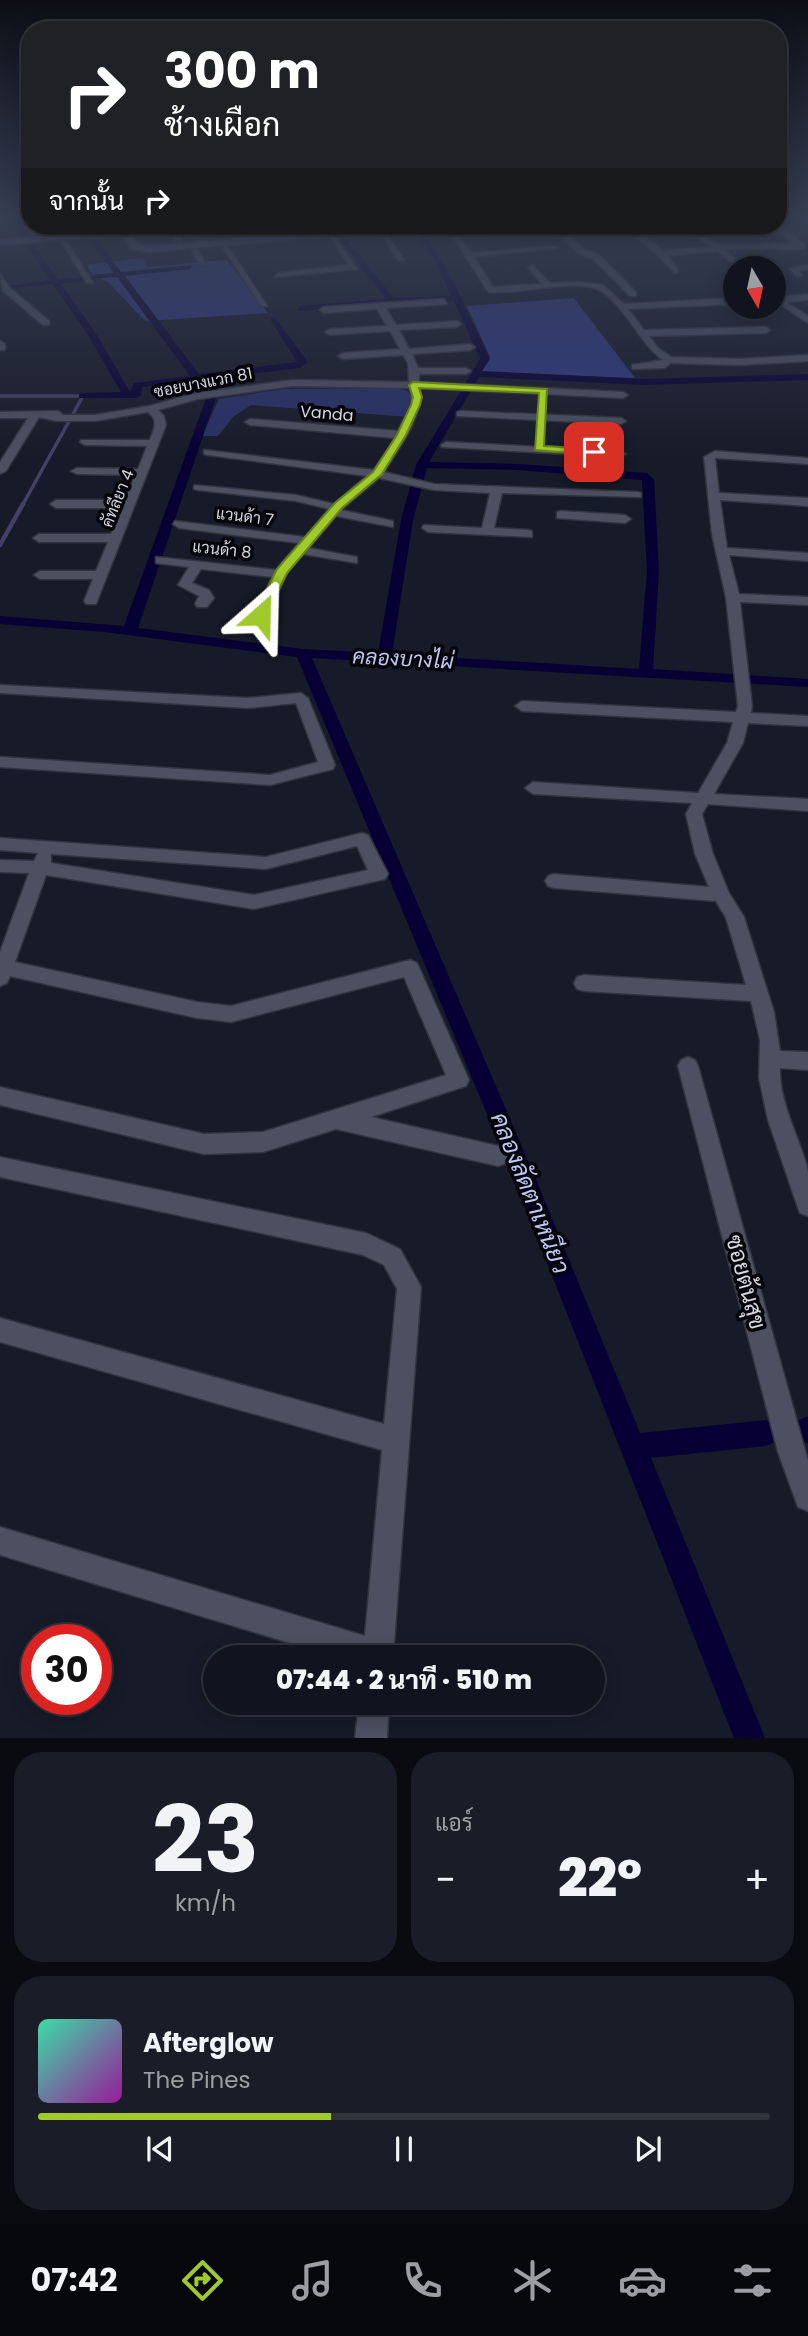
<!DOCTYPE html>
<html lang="th">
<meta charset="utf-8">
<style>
body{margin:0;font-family:Poppins,Sarabun,sans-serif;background:#1a1d27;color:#f1f3f6;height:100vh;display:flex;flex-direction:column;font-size:26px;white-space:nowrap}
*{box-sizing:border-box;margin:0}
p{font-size:23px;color:#9c9ea4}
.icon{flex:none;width:38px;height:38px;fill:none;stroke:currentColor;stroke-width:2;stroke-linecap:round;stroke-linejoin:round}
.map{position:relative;height:1738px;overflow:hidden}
.details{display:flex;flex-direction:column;gap:14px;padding:14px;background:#090b10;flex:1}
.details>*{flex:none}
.banner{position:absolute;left:21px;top:21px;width:766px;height:214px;border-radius:28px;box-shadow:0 4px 18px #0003,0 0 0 2px #30333c;background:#202124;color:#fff;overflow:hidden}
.needle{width:46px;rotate:171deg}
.controls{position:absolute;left:723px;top:256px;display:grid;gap:14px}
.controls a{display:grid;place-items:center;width:63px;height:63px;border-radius:50%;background:#11141e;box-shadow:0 4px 18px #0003,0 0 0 2px #30333c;font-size:35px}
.speed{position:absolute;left:21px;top:1624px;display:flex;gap:14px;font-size:35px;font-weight:700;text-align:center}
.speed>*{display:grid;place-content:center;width:91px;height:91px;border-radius:50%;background:#11141e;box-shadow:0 4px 18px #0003,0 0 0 2px #30333c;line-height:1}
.speed .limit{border:10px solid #d22;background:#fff;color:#111}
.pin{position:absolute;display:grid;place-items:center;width:60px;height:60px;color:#fff;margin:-30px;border-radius:14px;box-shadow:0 4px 10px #0006}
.me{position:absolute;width:77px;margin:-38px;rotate:25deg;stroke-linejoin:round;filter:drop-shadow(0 0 5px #0008)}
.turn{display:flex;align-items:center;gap:24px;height:147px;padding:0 28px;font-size:32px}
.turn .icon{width:91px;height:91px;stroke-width:2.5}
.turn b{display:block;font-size:49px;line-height:60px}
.then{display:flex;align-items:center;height:66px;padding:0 28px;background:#0003;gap:14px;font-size:26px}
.big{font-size:52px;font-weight:800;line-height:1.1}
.details .widget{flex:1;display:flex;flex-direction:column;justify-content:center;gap:10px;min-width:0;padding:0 24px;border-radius:28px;background:#1a1d27}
.details .dial{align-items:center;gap:0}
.dial b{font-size:91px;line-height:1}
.song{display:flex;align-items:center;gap:21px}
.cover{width:84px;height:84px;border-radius:10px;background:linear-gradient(135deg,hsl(160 70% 55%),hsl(300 70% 35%))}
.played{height:7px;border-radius:4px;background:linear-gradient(90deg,#a0c92b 40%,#30333c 40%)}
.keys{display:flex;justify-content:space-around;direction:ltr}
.heat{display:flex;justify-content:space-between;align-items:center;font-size:38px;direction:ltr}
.details .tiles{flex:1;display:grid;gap:14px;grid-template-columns:1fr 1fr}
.widget:last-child{grid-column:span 2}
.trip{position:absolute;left:203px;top:1645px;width:402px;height:70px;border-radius:35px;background:#11141e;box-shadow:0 4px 18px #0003,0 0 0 2px #30333c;font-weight:800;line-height:70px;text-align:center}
.menu{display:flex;height:112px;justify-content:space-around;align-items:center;background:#07080c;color:#9c9ea4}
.menu .icon{width:49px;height:49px}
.menu .selected{color:#a0c92b}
.menu b{font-size:32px;color:#f1f3f6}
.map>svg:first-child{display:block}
.green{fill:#283068}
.forest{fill:#2f3883}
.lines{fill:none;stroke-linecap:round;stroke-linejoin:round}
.stream-far1{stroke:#444068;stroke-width:3.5}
.stream{stroke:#444068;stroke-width:4.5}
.canal{fill:#060034;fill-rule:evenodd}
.street-casing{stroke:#32333e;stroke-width:3}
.secondary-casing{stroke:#32333e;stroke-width:4}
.street{fill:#4c5061;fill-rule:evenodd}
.secondary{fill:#565d83;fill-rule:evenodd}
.route{fill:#a0c92b;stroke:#68831c;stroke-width:2}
.labels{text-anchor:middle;stroke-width:7;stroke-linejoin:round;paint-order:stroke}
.far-street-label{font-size:16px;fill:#d5d7e1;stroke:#05050b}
.water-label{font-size:21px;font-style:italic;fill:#bec9f5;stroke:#05050b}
.near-street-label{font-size:23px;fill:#d5d7e1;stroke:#05050b}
.near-water-label{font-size:24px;font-style:italic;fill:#bec9f5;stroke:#05050b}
</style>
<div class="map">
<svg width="808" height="1738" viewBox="0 0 808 1738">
<rect width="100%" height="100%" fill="#171a28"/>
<!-- green -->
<path class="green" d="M398,388l15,5 4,10 -8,14 -158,-12 -18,12 -15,19h-16l17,-37 65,-10z"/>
<!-- forest -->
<path class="forest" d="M143,258l4,9 80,-7 41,53 -123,8 -36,-38 -17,-9 -5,-9z
M574,298l61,80 -154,-6 9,-15 -23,-51z"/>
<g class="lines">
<!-- stream-far1 -->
<path class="stream-far1" d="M0,396h83l-61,110"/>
<!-- stream -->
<path class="stream" d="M0,545l23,-41"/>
<!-- canal -->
<path class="canal" d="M79,226h8l34,46 72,-7 -3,4 -65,7 74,98 98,-12 -27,-43 4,-3 34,46 -8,6 -77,9 -85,251 165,21 75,4 23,-133 15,-55 64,-106 -26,-58 -157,10 3,-5 86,-7 -51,-66h6l53,65 57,-2 -16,-36 -24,-34h8c31,43 48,85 71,133l-8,12 163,8 163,-5v6l-163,5 -166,-8 -50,85 88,2 130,9 7,6 5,92 -6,98 155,10v8l-496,-29 226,526 102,249 126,-13 9,4 4,9 -4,9 -9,4 -115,12 114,280h-31l-218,-554 -219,-527 -192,-25 -105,-8v-8l124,10 89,-247 -71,8 -1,8 -5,3h-57v-4l4,-1 38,-1 -33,-57 -35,-51 -40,4 -4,-2 41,-6 -27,-41h6l29,40 26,-2v4l-23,3 36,51 33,57 4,-9 56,-7 -73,-99 -26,2v-4l23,-2zM427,468l90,2 125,10 5,91 -8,98 -247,-15 21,-134z
M806,1417h2v26l-11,-4 -4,-9 4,-9z"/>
<!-- street casing -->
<g class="street-casing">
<path id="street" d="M21,217h8l9,24h-6z
M779,225l26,20v4h-81l22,19h-9l-19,-17 -51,4 12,16 -4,2 -17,-18 -34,-27 7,-2 32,25 49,-4 -32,-21h9l30,19 73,-2 -20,-17z
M166,226h8l12,22h-6z
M183,226h8l13,20h-6z
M225,226h8l7,16h-6z
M252,226h8l6,14h-6z
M446,226h8l5,8 81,-5 4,2 -83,7 10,15 83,-7 4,2 -84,9 19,30 49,-3 -14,-17 4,-2 18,18 29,-1 24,3 21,19 111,-6v6l-107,5 16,21 122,-3 4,3 -4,3 -117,3 9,12 13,9 69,2 68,-4v6l-68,4 -69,-2 -7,5 -32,1v-4l31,-5c-23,-16 -42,-61 -66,-71 -25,-10 -80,6 -109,3z
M548,226h8l28,23 15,6 37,37v4h-6l-37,-37 -15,-6z
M378,229h6l20,31h-6z
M331,231l26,38 -82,8 3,-4 71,-8 -22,-32z
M57,235h6l30,48h-6z
M218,240h6l43,66h-6z
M188,243h6l12,22h-6z
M808,265v4l-9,2 3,4 -4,2 -9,-8z
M0,274l10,14 39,33v4h-6l-40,-34z
M808,294v6l-22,2 22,14v7l-31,-21 9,-6z
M444,299l3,5 -61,4 10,17 61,-4 4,3 -4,3 -58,3 10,19 61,-5 5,3 -5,3 -58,4 6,14h48l5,3 -5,3h-47v8l204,10 5,3 -5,3 -203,-10c2,32 -20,58 -36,84l50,12 203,8 4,1v4l-139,-4 -8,35 34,2 4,1v6l-104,-5 -6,-4 2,-3 58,3 8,-35 -56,-3 -55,-12 -38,32 52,11v6l-57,-11 -27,32 48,9v6l-54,-9 -16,19 -19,42 -7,4 -7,-4 18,-38 -71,-8 -9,14 17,7 5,8 -7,9h-10l-2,-3 4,-8 -21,-11 11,-18 -33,-4v-6l120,13 23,-27 -120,-15 -6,-4 2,-3 130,16 24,-28 -33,-8 -98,-11 -4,-1v-4l102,10 38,9 33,-28 -159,-21 -4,-1v-4l170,20 21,-32 -145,-13 -5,-3 5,-3 148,12 13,-26 -1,-17 -118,-2 -94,13 -40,11 6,6 2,9 -70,179h-10l-2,-3 9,-22h-53l-6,-4 6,-4h56l12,-29h-69l-6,-4 6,-4h72l11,-26h-66l-6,-4 6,-4h69l10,-25 -58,-1 -6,-3 6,-3 61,1 9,-23 -62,-1 -5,-3 1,-2h69c4,-12 9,-19 -2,-28l-53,9h-38l-18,-4 -33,54 -6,3v-12l28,-44h-28v-6l58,-1 5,4h32l54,-9 48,-13 95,-13 117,2 -1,-19 -5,-8 -60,4 -5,-3 5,-3 57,-4 -10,-18 -60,4 -5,-3 5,-3 57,-3 -10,-17 -53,4 -4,-3 4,-3z
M0,341l5,3v6h-5z
M461,411l160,7 5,3 -5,3 -164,-8v-4z
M446,442l175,9 5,3 -5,3 -179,-10 -1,-2z
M715,451l93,7v6l-93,-6 4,35 89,5v8l-88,-6 7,48 81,5v8l-79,-6 10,39 69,3v8l-68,-3 12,104 -1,7 57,3v10l-60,-3 -5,20 -29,51 94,5v12l-100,-7 -6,10 11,40 16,39 15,24 30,95 6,39 28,1v18l-28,-2c-1,36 20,69 28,103 0,14 0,31 0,45l-8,-3 -3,-8 -29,-85 -9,-42 1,-38 -9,-39 -167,-10 -7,-2 -3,-6 3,-6 7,-2 162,10 -20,-67 -10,-17 -162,-13 -6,-2 -3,-5 3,-5 6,-2 155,13 -14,-33 -9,-40 6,-11 -159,-9 -8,-6 8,-6 165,11 29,-50 6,-21 -211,-11 -7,-5 7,-5 214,11 2,-6 -12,-108 -14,-64 -8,-77z
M561,511l64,4 6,4 -6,4 -68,-5v-6z
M0,685l248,13 53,-5 7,5 27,67 -2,4 -63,16 -270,-18v-10l270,18 48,-13 -22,-59 -48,5 -248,-15z
M362,833l6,2 20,39 -3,5 -131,30 -208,-34 -31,87 182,40 34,4 179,-46 7,3 52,117 -3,6 -95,31 127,29 8,3 3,7 -3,7 -8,3 -162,-37 -73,23 -59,2 -204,-49v-18l204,47 59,-2 183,-57 -42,-98 -173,45 -34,-4 -187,-42 -3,7 -7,3v-34l29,-79 -29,-1v-12l34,1 4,-8 -38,-3v-12l266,19zM357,846l11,24 -114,25 -203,-32v-9l215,15z
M688,1057l7,3 3,6 110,395v50l-10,-4 -20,-55 -100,-386 3,-6z
M0,1157l366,76 34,16 21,38 -28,370h-57l-336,-102v-28l365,109 17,-186 -382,-108v-24l384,106 13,-135 -13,-24 -21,-10 -363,-78z
M359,1703h30l-2,35h-32z"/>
</g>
<!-- secondary casing -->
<g class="secondary-casing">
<path id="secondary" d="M384,226h38l-5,3 -268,23 -18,-3 -9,-12 -5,-1 -117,9v-6l117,-9 12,2 9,12 11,2z"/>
</g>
<!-- street -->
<use href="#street" class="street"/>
<!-- secondary -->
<use href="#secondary" class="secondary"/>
</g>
<!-- sky -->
<linearGradient id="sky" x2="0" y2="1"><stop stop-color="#0d0e16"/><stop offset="0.47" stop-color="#363e53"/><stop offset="1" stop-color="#363e53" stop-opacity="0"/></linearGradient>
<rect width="808" height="460" fill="url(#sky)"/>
<!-- route -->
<path class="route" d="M413,382l134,7 -3,57 50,3 5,3 -5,3 -59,-5 4,-57 -120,-5 3,9 -2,8 -14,30 -24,39 -40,34 -55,65 -22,45h-9l-2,-3 23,-46 58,-66 38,-31 24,-37 14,-30 2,-8 -4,-12z"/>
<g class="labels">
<!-- far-street labels -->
<g class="far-street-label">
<text transform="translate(203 382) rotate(-11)" y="6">ซอยบางแวก 81</text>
<text transform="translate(327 413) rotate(5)" y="6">Vanda</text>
<text transform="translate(117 498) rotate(-68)" y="6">คัทลียา 4</text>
<text transform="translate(245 516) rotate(7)" y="6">แวนด้า 7</text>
<text transform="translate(222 549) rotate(6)" y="6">แวนด้า 8</text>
</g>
<!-- water labels -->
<g class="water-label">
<text transform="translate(403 659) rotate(3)" y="7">คลองบางไผ่</text>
</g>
<!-- near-street labels -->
<g class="near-street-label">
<text transform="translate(746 1282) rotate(75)" y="8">ซอยต้นสุข</text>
</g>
<!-- near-water labels -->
<g class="near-water-label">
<text transform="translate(530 1193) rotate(68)" y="8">คลองลัดตาเหนียว</text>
</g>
</g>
</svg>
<div class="controls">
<a><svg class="needle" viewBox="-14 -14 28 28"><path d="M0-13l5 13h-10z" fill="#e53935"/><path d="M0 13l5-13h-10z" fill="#9c9ea4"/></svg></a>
</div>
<div class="speed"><div class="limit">30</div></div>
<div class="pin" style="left:594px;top:452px;background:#d93025"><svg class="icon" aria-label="arrive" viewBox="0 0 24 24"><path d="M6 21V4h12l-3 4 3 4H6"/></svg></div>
<svg class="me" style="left:261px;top:615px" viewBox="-20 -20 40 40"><path d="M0-17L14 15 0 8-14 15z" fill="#a0c92b" stroke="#fff" stroke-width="4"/></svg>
<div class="trip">07:44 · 2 นาที · 510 m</div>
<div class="banner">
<div class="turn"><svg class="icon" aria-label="right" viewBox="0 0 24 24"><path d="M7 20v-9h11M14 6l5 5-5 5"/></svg><div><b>300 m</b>ช้างเผือก</div></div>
<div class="then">จากนั้น<svg class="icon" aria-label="right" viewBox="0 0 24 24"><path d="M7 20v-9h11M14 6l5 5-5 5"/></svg></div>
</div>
</div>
<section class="details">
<div class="tiles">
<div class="widget dial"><b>23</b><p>km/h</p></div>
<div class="widget"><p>แอร์</p>
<div class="heat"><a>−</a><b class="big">22°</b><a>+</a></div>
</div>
<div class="widget">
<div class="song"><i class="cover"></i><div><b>Afterglow</b><p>The Pines</p></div></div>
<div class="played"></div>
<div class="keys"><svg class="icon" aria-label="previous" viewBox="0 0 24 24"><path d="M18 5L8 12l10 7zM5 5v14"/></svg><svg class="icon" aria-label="pause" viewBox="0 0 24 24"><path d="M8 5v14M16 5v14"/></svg><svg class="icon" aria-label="next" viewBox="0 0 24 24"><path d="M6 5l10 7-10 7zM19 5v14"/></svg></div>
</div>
</div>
</section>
<nav class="menu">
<b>07:42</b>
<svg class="icon selected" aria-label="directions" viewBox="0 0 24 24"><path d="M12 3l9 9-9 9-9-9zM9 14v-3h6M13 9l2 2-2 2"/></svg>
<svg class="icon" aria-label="music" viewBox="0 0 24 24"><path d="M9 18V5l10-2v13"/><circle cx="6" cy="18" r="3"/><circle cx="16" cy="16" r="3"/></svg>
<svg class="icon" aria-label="phone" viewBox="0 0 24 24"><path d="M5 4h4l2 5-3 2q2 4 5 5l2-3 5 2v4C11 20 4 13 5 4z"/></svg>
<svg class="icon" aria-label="climate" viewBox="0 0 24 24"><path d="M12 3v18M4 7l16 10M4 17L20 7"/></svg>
<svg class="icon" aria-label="car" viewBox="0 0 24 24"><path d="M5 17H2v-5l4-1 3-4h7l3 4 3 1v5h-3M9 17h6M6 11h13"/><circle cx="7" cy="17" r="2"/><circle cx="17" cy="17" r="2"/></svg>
<svg class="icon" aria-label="filters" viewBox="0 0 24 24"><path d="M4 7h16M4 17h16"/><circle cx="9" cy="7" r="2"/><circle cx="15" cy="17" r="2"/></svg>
</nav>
